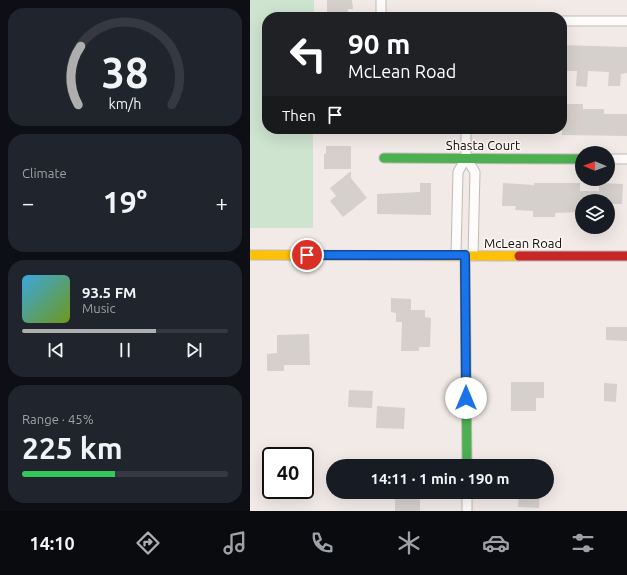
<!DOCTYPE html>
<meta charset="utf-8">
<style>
body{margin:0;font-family:Ubuntu,sans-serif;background:#20242c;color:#f1f3f6;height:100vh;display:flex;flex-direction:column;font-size:15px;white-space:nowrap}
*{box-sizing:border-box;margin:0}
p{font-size:13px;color:#9ea1a6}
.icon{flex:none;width:22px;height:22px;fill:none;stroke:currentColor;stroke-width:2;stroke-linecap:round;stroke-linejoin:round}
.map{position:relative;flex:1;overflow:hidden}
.sheet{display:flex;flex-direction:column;gap:8px;padding:8px;background:#0d0f14;width:250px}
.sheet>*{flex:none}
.hud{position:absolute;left:12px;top:12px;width:305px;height:122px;border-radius:16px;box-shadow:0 4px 16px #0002;background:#202124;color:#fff;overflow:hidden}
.needle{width:26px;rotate:271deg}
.tools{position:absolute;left:325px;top:146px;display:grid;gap:8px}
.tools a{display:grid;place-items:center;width:40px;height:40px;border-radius:50%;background:#171b24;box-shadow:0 4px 16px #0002;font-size:20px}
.speed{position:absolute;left:12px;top:447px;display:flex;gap:8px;font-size:20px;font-weight:700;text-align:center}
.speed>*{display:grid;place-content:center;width:52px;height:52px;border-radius:50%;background:#171b24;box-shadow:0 4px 16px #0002;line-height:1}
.speed .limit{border:2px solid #111;border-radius:6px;background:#fff;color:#111}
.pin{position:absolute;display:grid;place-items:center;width:34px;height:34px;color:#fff;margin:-17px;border:2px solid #fff;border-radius:50%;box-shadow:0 1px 4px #0007}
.me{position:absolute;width:44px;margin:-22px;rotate:0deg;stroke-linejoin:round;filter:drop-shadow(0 0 3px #0008)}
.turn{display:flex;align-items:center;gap:14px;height:84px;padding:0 20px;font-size:18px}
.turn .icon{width:52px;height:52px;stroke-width:2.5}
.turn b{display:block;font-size:28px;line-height:34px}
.then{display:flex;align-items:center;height:38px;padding:0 20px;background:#0003;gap:8px;font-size:15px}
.big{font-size:30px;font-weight:700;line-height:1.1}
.sheet .tile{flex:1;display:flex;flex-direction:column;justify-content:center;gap:6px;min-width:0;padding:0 14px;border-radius:16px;background:#20242c}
.sheet .dial{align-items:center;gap:0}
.dial svg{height:104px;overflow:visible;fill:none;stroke:#363941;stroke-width:7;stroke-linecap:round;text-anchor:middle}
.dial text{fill:#f1f3f6;stroke:none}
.song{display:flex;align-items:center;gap:12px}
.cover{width:48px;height:48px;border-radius:6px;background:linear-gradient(135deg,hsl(200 70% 55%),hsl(80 70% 35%))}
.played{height:4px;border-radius:2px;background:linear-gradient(90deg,#afaeae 65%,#363941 65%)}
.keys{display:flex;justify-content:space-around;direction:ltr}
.heat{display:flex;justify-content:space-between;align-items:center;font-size:22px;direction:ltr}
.charge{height:6px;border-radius:3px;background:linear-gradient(90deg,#34c759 45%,#363941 0)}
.trip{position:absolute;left:76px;top:459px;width:228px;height:40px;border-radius:20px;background:#171b24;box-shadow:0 4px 16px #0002;font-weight:700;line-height:40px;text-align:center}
.tab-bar{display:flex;height:64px;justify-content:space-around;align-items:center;background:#090b0e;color:#9ea1a6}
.tab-bar .icon{width:28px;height:28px}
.tab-bar .on{color:#afaeae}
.tab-bar b{font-size:18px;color:#f1f3f6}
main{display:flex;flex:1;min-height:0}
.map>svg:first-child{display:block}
.green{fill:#cee4cf}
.building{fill:#d6d0cc}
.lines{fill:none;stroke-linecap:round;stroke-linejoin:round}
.street-casing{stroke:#c0bab7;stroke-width:11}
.fast-casing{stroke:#c0bab7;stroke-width:11}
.slow-casing{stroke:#c0bab7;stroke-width:11}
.jam-casing{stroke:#c0bab7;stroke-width:11}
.street{stroke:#fdfcfb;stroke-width:9}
.fast{stroke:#4caf50;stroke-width:9}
.slow{stroke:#ffc107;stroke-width:9}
.jam{stroke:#c62828;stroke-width:9}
.route-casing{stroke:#114b97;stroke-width:10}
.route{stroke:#1a73e8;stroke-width:7}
.labels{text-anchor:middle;stroke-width:3;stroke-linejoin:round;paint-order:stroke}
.street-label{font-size:13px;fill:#100c09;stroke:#fef8f5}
</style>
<main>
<section class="sheet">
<div class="tile dial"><svg viewBox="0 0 100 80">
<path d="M14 69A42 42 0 1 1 86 69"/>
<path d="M14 69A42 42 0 0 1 16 24" stroke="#afaeae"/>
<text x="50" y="56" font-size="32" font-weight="700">38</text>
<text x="50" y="72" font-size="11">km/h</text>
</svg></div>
<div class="tile"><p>Climate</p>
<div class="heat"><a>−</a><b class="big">19°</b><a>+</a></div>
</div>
<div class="tile">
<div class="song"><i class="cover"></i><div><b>93.5 FM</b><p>Music</p></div></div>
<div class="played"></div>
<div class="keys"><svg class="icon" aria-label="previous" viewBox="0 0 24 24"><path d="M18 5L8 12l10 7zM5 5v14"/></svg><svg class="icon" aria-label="pause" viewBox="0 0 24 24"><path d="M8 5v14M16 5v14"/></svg><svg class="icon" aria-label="next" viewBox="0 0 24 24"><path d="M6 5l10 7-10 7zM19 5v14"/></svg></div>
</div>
<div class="tile"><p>Range · 45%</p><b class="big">225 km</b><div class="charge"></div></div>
</section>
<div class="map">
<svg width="377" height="511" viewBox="0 0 377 511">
<rect width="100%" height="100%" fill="#f2eae6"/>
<!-- green -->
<path class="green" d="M0,0h64v17h-47v112h46v99h-63z"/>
<!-- building -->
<path class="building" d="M77,0h25l1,9h-5v8h-21z
M312,45l65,2v26l-6,1 -1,12h-12l1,-14 -21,-1 -1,16 -11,-1 1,-15h-15z
M312,104h21v5h21v5h23v22l-65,-1z
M76,146h25v23h-27v-15h2z
M101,171v7l16,20 -24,19 -13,-16 6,-5 -6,-8z
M170,183h11v32l-54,-1v-20l43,-2z
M253,183l31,2v-2h46v8h19v-8l24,1 -1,20h-14v-3h-26v11l-27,1v4h-22v-6l-18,-1 1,-4h-14z
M141,298l20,1v11h14v7l6,1 -1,29h-11v4h-18l1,-29h-6v-9l-5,-1z
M356,327h21v14l-21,-1z
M59,334l1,31h-26v6h-17v-17l10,-1v-18z
M261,382h33v16h-8v13h-25z
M354,383l13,1 -1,18 -12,-1z
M99,390l24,1 -1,17 -24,-1z
M127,406l28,2 -1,21 -28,-1z
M269,492h21l-1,16 -21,-1z
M145,496l25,1v14h-25z"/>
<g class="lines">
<!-- street casing -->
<g class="street-casing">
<path id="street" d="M131,0v17
M312,21h65
M216,129v29l9,14 -2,84
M358,159h19
M206,255l2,-83 8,-14
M217,492v19"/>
</g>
<!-- fast casing -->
<g class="fast-casing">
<path id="fast" d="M134,158l198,1
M215,255l2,211"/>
</g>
<!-- slow casing -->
<g class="slow-casing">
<path id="slow" d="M0,255l269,1"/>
</g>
<!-- jam casing -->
<g class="jam-casing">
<path id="jam" d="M269,256h108"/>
</g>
<!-- street -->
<use href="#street" class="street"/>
<!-- fast -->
<use href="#fast" class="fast"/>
<!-- slow -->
<use href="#slow" class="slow"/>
<!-- jam -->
<use href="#jam" class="jam"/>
</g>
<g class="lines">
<!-- route casing -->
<g class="route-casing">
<path id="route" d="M57,255h158l1,143"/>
</g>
<!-- route -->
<use href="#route" class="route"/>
</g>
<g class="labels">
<!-- street labels -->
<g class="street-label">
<text x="233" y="150">Shasta Court</text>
<text x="273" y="248">McLean Road</text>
</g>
</g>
</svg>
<div class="tools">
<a><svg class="needle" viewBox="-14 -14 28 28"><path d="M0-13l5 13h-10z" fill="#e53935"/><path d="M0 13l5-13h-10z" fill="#9ea1a6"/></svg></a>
<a><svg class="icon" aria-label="layers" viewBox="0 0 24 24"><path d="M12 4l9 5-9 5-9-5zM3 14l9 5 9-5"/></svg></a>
</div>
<div class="speed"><div class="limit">40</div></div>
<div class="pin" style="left:57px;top:255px;background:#d93025"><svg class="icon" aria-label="arrive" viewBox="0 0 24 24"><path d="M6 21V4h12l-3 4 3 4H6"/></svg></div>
<svg class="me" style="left:216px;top:398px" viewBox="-20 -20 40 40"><circle r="19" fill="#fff"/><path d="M0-13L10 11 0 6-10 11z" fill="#1a73e8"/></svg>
<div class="trip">14:11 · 1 min · 190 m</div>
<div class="hud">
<div class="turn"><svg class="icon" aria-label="left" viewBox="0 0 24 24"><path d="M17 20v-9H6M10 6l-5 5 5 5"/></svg><div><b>90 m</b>McLean Road</div></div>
<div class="then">Then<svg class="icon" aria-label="arrive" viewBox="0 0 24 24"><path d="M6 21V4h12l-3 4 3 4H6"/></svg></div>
</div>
</div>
</main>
<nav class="tab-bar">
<b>14:10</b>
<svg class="icon on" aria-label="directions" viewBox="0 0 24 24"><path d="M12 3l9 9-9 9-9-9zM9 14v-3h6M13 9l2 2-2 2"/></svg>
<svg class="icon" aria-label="music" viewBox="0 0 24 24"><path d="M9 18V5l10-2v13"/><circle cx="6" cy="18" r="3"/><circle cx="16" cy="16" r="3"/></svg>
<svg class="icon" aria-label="phone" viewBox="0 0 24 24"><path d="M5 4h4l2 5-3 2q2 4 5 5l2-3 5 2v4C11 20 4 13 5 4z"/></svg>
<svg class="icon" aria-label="climate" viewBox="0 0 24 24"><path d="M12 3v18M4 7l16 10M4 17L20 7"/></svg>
<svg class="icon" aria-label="car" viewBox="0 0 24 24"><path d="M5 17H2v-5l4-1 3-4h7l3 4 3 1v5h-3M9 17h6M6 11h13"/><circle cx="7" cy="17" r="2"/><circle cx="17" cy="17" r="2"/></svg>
<svg class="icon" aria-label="filters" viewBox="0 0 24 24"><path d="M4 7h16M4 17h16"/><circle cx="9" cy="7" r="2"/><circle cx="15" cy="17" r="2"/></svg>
</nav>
